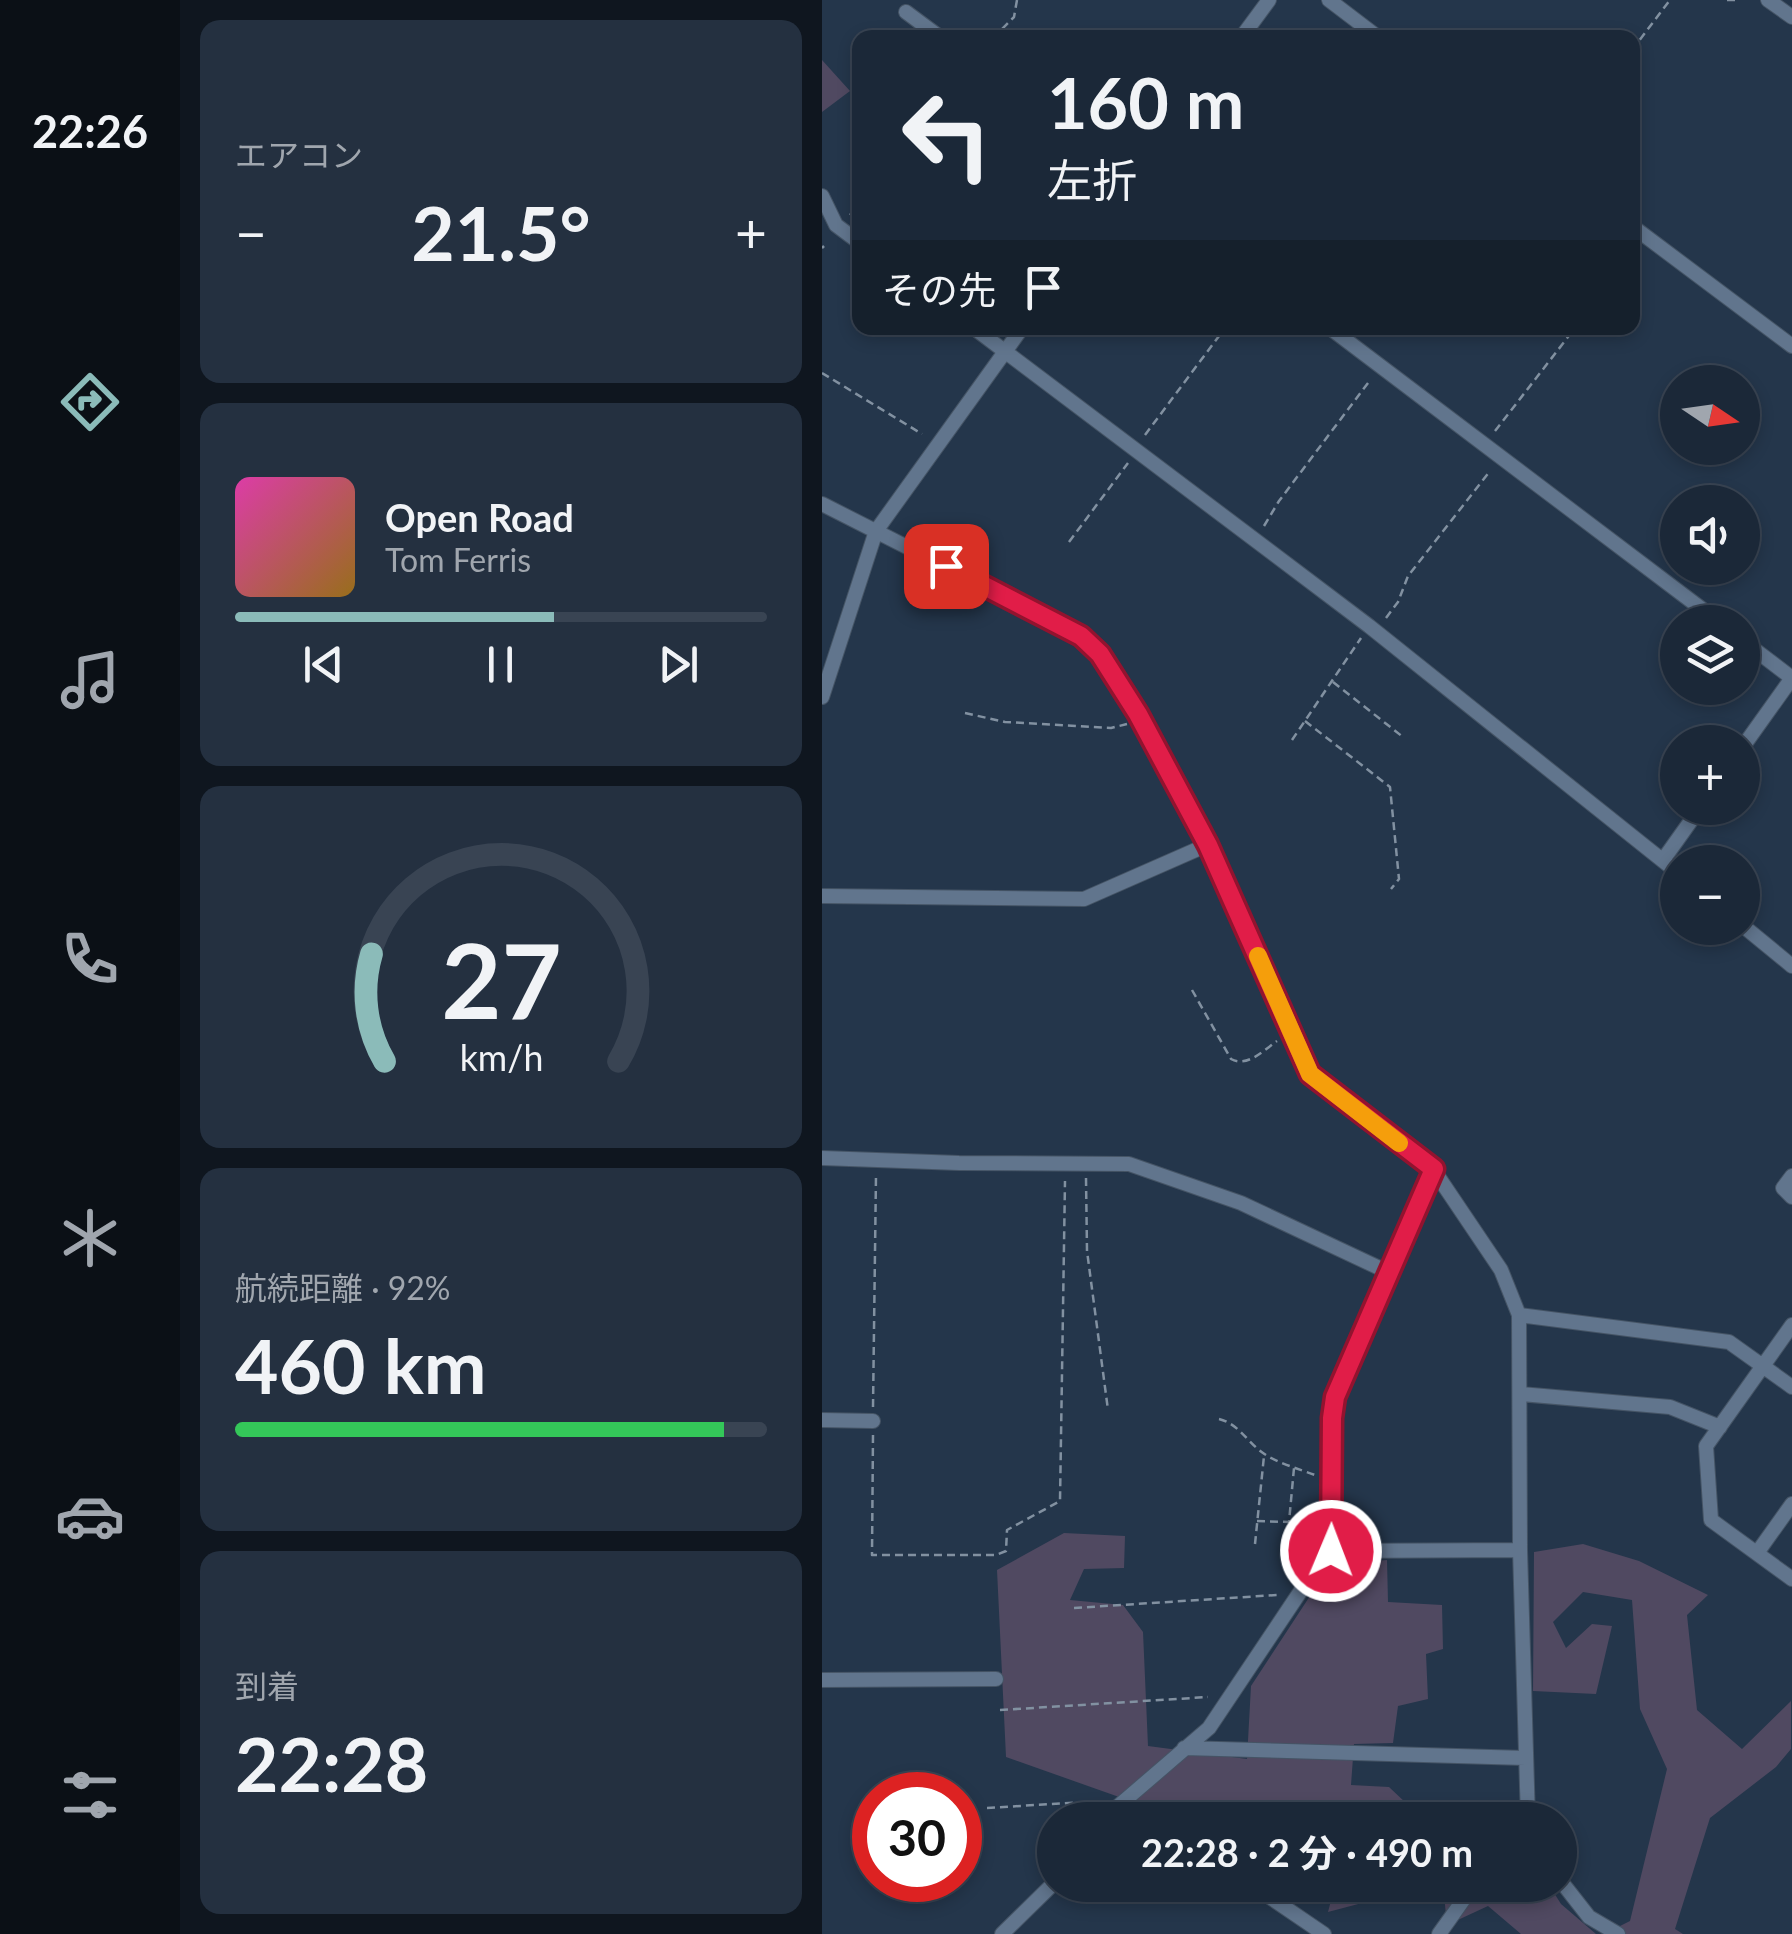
<!DOCTYPE html>
<html lang="ja">
<meta charset="utf-8">
<style>
body{margin:0;font-family:Lato,"Noto Sans JP",sans-serif;background:#243040;color:#f1f3f6;height:100vh;display:flex;flex-direction:column;font-size:38px;white-space:nowrap}
*{box-sizing:border-box;margin:0}
p{font-size:32px;color:#a0a6ae}
.icon{flex:none;width:55px;height:55px;fill:none;stroke:currentColor;stroke-width:2;stroke-linecap:round;stroke-linejoin:round}
.map{position:relative;flex:1;overflow:hidden}
.sheet{display:flex;flex-direction:column;gap:20px;padding:20px;background:#0f161f;width:642px}
.sheet>*{flex:none}
.banner{position:absolute;left:30px;top:30px;width:788px;height:305px;border-radius:20px;box-shadow:0 5px 15px #0003,0 0 0 2px #394453;background:#1b2838;color:#f1f3f6;overflow:hidden}
.needle{width:65px;rotate:103deg}
.controls{position:absolute;left:838px;top:365px;display:grid;gap:20px}
.controls a{display:grid;place-items:center;width:100px;height:100px;border-radius:50%;background:#1b2838;box-shadow:0 5px 15px #0003,0 0 0 2px #394453;font-size:50px}
.speed{position:absolute;left:30px;top:1772px;display:flex;gap:20px;font-size:50px;font-weight:700;text-align:center}
.speed>*{display:grid;place-content:center;width:130px;height:130px;border-radius:50%;background:#1b2838;box-shadow:0 5px 15px #0003,0 0 0 2px #394453;line-height:1}
.speed .limit{border:15px solid #d22;background:#fff;color:#111}
.pin{position:absolute;display:grid;place-items:center;width:85px;height:85px;color:#fff;margin:-42px;border-radius:20px;box-shadow:0 5px 15px #0006}
.me{position:absolute;width:110px;margin:-55px;rotate:1deg;stroke-linejoin:round;filter:drop-shadow(0 0 8px #0008)}
.turn{display:flex;align-items:center;gap:35px;height:210px;padding:0 30px;font-size:45px}
.turn .icon{width:130px;height:130px;stroke-width:2.5}
.turn b{display:block;font-size:70px;line-height:85px}
.then{display:flex;align-items:center;height:95px;padding:0 30px;background:#0003;gap:20px;font-size:38px}
.big{font-size:75px;font-weight:700;line-height:1.1}
.sheet .card{flex:1;display:flex;flex-direction:column;justify-content:center;gap:15px;min-width:0;padding:0 35px;border-radius:20px;background:#243040}
.sheet .dial{align-items:center;gap:0}
.dial svg{height:260px;overflow:visible;fill:none;stroke:#394453;stroke-width:7;stroke-linecap:round;text-anchor:middle}
.dial text{fill:#f1f3f6;stroke:none}
.song{display:flex;align-items:center;gap:30px}
.cover{width:120px;height:120px;border-radius:15px;background:linear-gradient(135deg,hsl(320 70% 55%),hsl(40 70% 35%))}
.played{height:10px;border-radius:5px;background:linear-gradient(90deg,#8bbbb9 60%,#394453 60%)}
.keys{display:flex;justify-content:space-around;direction:ltr}
.heat{display:flex;justify-content:space-between;align-items:center;font-size:55px;direction:ltr}
.charge{height:15px;border-radius:8px;background:linear-gradient(90deg,#34c759 92%,#394453 0)}
.trip{position:absolute;left:215px;top:1802px;width:540px;height:100px;border-radius:50px;background:#1b2838;box-shadow:0 5px 15px #0003,0 0 0 2px #394453;font-weight:700;line-height:100px;text-align:center}
main{display:flex;flex:1;min-height:0}
.menu{display:flex;flex-direction:column;width:180px;justify-content:space-around;align-items:center;background:#0b1016;color:#a0a6ae}
.menu .icon{width:70px;height:70px}
.menu .current{color:#8bbbb9}
.menu b{font-size:45px;color:#f1f3f6}
.map>svg:first-child{display:block}
.green{fill:#504961}
.lines{fill:none;stroke-linecap:round;stroke-linejoin:round}
.minor-casing{stroke:#455465;stroke-width:16}
.path{stroke:#8291a1;stroke-width:2.5;stroke-dasharray:8 5;stroke-linecap:butt}
.minor{stroke:#61758d;stroke-width:14}
.route-casing{stroke:#92132f;stroke-width:25}
.route{stroke:#e11d48;stroke-width:18}
.slow{stroke:#f59e0b;stroke-width:18}
</style>
<main>
<nav class="menu">
<b>22:26</b>
<svg class="icon current" aria-label="directions" viewBox="0 0 24 24"><path d="M12 3l9 9-9 9-9-9zM9 14v-3h6M13 9l2 2-2 2"/></svg>
<svg class="icon" aria-label="music" viewBox="0 0 24 24"><path d="M9 18V5l10-2v13"/><circle cx="6" cy="18" r="3"/><circle cx="16" cy="16" r="3"/></svg>
<svg class="icon" aria-label="phone" viewBox="0 0 24 24"><path d="M5 4h4l2 5-3 2q2 4 5 5l2-3 5 2v4C11 20 4 13 5 4z"/></svg>
<svg class="icon" aria-label="climate" viewBox="0 0 24 24"><path d="M12 3v18M4 7l16 10M4 17L20 7"/></svg>
<svg class="icon" aria-label="car" viewBox="0 0 24 24"><path d="M5 17H2v-5l4-1 3-4h7l3 4 3 1v5h-3M9 17h6M6 11h13"/><circle cx="7" cy="17" r="2"/><circle cx="17" cy="17" r="2"/></svg>
<svg class="icon" aria-label="filters" viewBox="0 0 24 24"><path d="M4 7h16M4 17h16"/><circle cx="9" cy="7" r="2"/><circle cx="15" cy="17" r="2"/></svg>
</nav>
<section class="sheet">
<div class="card"><p>エアコン</p>
<div class="heat"><a>−</a><b class="big">21.5°</b><a>+</a></div>
</div>
<div class="card">
<div class="song"><i class="cover"></i><div><b>Open Road</b><p>Tom Ferris</p></div></div>
<div class="played"></div>
<div class="keys"><svg class="icon" aria-label="previous" viewBox="0 0 24 24"><path d="M18 5L8 12l10 7zM5 5v14"/></svg><svg class="icon" aria-label="pause" viewBox="0 0 24 24"><path d="M8 5v14M16 5v14"/></svg><svg class="icon" aria-label="next" viewBox="0 0 24 24"><path d="M6 5l10 7-10 7zM19 5v14"/></svg></div>
</div>
<div class="card dial"><svg viewBox="0 0 100 80">
<path d="M14 69A42 42 0 1 1 86 69"/>
<path d="M14 69A42 42 0 0 1 10 36" stroke="#8bbbb9"/>
<text x="50" y="56" font-size="32" font-weight="700">27</text>
<text x="50" y="72" font-size="11">km/h</text>
</svg></div>
<div class="card"><p>航続距離 · 92%</p><b class="big">460 km</b><div class="charge"></div></div>
<div class="card"><p>到着</p><b class="big">22:28</b></div>
</section>
<div class="map">
<svg width="970" height="1934" viewBox="0 0 970 1934">
<rect width="100%" height="100%" fill="#24364b"/>
<!-- green -->
<path class="green" d="M0,60l28,31 -28,21z
M242,1533l61,3 -1,32 -40,1 -14,31 53,5 20,27 5,114 99,13 4,-73 57,-87 33,-35 46,-4 1,42 54,3 1,44 -17,5 2,45 -30,7 -5,37 -39,1 -3,41 38,2 35,33h-267l-4,-11 -147,-52 -9,-187z
M761,1544l56,17 69,34 -21,20 10,95 45,39 49,-48v48l-15,18 -66,51 -35,111 8,5h-79l26,-13 37,-152 -27,-60 -8,-109 -49,-8 -30,30 13,26 26,-24 20,2 -16,68 -63,-3 1,-139z
M513,1885h95l-102,27z
M621,1885h106l12,19 35,30h-75l-33,-28 -41,19z"/>
<g class="lines">
<!-- minor casing -->
<g class="minor-casing">
<path id="minor" d="M507,0l50,38
M946,0l24,17
M84,12l35,26
M419,38l28,-38
M0,196l14,29 24,18
M810,226l160,120
M152,328l395,298 308,246
M508,328l389,294
M0,504l227,115 32,17 19,18 20,28 87,163 103,229 123,95 68,101 18,45 1,235 8,270
M920,640l50,38
M0,697l54,-166 146,-203
M920,748l50,-70
M841,860l37,-52
M0,896l262,3 123,-54
M920,925l50,41
M0,1158l137,5 170,1 112,39 147,69
M970,1176l-9,12 9,9
M697,1315l210,27 63,45
M970,1325l-86,121 5,74 81,59
M698,1394l150,13 50,20
M0,1420l51,1
M509,1551l189,-1
M935,1553l35,-49
M0,1680l174,-1
M362,1748l341,10
M280,1820l107,-92 93,-139 24,-29 7,-27 -1,-115 3,-21 98,-228
M738,1880l29,37 29,17
M430,1885l72,49
M180,1934l52,-51
M617,1934l35,-49"/>
</g>
<!-- path -->
<path class="path" d="M905,0h9
M171,38l21,-21 3,-17
M810,50l38,-50
M28,215l10,-12
M0,248l2,-2
M0,373l100,61
M673,431l80,-103
M323,435l80,-107
M442,526l15,-25 92,-122
M247,542l59,-79
M564,618l12,-16 10,-26 82,-105
M511,682l70,55
M143,713l40,9 106,6 16,-4
M483,721l85,66 9,92 -8,10
M470,740l69,-102
M370,990l39,69c16,9 33,-9 46,-18
M264,1178l1,73 21,159
M51,1407l3,-232
M397,1419c20,5 28,23 44,34 14,10 36,16 52,22
M51,1435l-1,120h124l10,-4 1,-21 53,-29 5,-320
M435,1521l32,1 5,-54
M433,1544l9,-88
M252,1608l203,-13
M178,1710l208,-13
M165,1808l114,-7"/>
<!-- minor -->
<use href="#minor" class="minor"/>
</g>
<g class="lines">
<!-- route casing -->
<g class="route-casing">
<path id="route" d="M124,566l135,70 19,18 38,60 70,131 102,229 124,95 -99,228 -3,21 -1,133"/>
</g>
<!-- route -->
<use href="#route" class="route"/>
<!-- slow -->
<path class="slow" d="M436,956l52,118 89,69"/>
</g>
</svg>
<div class="controls">
<a><svg class="needle" viewBox="-14 -14 28 28"><path d="M0-13l5 13h-10z" fill="#e53935"/><path d="M0 13l5-13h-10z" fill="#a0a6ae"/></svg></a>
<a><svg class="icon" aria-label="sound" viewBox="0 0 24 24"><path d="M4 9h4l5-4v14l-5-4H4zM17 9q2 3 0 6"/></svg></a>
<a><svg class="icon" aria-label="layers" viewBox="0 0 24 24"><path d="M12 4l9 5-9 5-9-5zM3 14l9 5 9-5"/></svg></a>
<a>+</a>
<a>−</a>
</div>
<div class="speed"><div class="limit">30</div></div>
<div class="pin" style="left:124px;top:566px;background:#d93025"><svg class="icon" aria-label="arrive" viewBox="0 0 24 24"><path d="M6 21V4h12l-3 4 3 4H6"/></svg></div>
<svg class="me" style="left:509px;top:1551px" viewBox="-20 -20 40 40"><circle r="17" fill="#e11d48" stroke="#fff" stroke-width="3"/><path d="M0-11L8 9 0 5-8 9z" fill="#fff"/></svg>
<div class="trip">22:28 · 2 分 · 490 m</div>
<div class="banner">
<div class="turn"><svg class="icon" aria-label="left" viewBox="0 0 24 24"><path d="M17 20v-9H6M10 6l-5 5 5 5"/></svg><div><b>160 m</b>左折</div></div>
<div class="then">その先<svg class="icon" aria-label="arrive" viewBox="0 0 24 24"><path d="M6 21V4h12l-3 4 3 4H6"/></svg></div>
</div>
</div>
</main>
